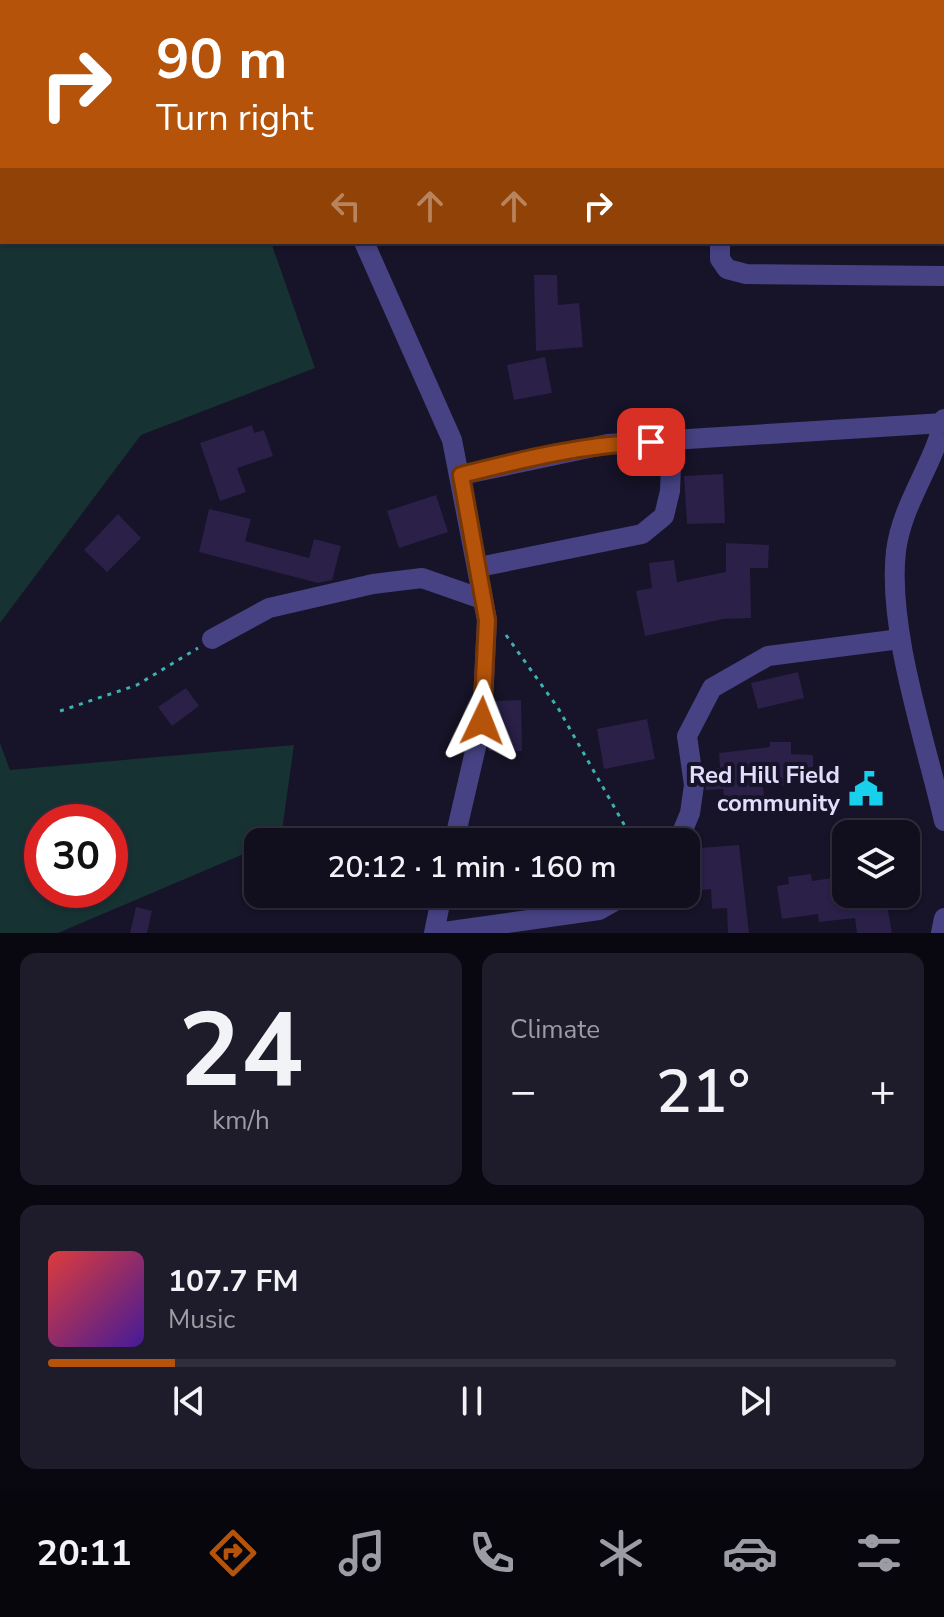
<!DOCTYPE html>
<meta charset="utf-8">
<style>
body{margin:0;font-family:"Nunito Sans",sans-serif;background:#1e1c2b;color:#f1f3f6;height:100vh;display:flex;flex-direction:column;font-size:30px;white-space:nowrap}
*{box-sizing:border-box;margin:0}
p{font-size:26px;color:#9c9ca4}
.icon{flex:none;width:44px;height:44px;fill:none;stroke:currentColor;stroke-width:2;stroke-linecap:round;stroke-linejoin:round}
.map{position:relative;height:933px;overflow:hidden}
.sheet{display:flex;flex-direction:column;gap:20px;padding:20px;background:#090810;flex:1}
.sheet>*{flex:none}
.hud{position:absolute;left:0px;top:0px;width:944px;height:244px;box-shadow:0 2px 6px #0004,0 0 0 2px #302e3c;background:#b45309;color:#fff;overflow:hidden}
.controls{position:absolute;left:832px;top:820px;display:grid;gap:16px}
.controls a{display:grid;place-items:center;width:88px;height:88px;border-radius:16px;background:#110e1e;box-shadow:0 2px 6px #0004,0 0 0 2px #302e3c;font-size:40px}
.speed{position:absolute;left:24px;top:804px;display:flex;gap:16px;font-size:40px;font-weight:700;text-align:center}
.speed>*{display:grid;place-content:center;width:104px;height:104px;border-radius:50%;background:#110e1e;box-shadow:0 2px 6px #0004,0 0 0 2px #302e3c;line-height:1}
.speed .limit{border:12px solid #d22;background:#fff;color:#111}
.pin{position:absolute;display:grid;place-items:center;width:68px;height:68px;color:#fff;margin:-34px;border-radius:16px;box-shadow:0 4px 12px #0006}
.me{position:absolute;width:88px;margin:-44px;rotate:2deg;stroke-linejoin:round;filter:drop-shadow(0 0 6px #0008)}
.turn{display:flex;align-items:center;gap:28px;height:168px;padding:0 24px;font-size:36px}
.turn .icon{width:104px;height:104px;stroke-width:2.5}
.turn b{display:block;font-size:56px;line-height:68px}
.lanes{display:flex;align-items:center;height:76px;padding:0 24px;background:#0003;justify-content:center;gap:40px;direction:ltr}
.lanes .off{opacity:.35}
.big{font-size:60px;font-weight:600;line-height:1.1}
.sheet .card{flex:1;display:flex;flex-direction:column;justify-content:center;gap:12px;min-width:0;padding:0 28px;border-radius:16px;background:#1e1c2b}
.sheet .dial{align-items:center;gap:0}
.dial b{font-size:104px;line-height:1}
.song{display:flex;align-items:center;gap:24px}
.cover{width:96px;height:96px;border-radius:12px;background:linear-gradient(135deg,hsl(0 70% 55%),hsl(260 70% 35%))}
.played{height:8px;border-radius:4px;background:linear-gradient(90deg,#b45309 15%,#302e3c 15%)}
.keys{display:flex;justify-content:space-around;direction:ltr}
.heat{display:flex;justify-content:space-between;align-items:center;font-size:44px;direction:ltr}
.sheet .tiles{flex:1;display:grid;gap:20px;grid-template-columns:1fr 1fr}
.card:last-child{grid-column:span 2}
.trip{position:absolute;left:244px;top:828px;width:456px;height:80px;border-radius:16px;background:#110e1e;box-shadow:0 2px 6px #0004,0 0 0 2px #302e3c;font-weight:600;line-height:80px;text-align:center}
.menu{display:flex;height:128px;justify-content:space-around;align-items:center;background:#07060c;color:#9c9ca4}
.menu .icon{width:56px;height:56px}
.menu .active{color:#b45309}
.menu b{font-size:36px;color:#f1f3f6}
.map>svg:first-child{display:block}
.green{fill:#163232;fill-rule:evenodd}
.building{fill:#2a2048}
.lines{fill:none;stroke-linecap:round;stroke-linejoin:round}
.path{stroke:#3bb2af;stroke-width:3;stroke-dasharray:4 6;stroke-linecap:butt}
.minor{stroke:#464283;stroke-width:20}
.route-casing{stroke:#753606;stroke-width:20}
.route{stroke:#b45309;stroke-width:14}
.labels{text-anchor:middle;stroke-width:8;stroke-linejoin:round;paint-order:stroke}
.poi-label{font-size:24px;font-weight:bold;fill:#e1ddfc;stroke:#171328;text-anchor:end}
</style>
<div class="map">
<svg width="944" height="933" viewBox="0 0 944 933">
<rect width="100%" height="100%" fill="#171328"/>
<!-- green -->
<path class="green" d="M0,0h138l-136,2v240h269l44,126 -174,67 -141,188z
M0,743l10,27 284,-25 -13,93 -23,4v6l-200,85h-58zM42,822h68v68h-68z"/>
<!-- building -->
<path class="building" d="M534,275h23l1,30 21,-2 4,44 -47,4z
M545,357l7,36 -38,7 -7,-35z
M252,425l2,8 10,-3 9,26 -36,12 9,24 -26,9 -20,-58z
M723,474l2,49 -38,1 -3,-48z
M436,495l12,37 -49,16 -12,-37z
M209,509l42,10 -6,22 64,17 5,-19 27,7 -9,34 -14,3 -119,-31z
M118,514l23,24 -34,34 -23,-22z
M726,543l43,2 -1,23h-18l1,50 -28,1 -78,17 -9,-45 16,-3 -3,-25 25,-3 3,22 49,-10z
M798,672l6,26 -46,11 -7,-26z
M186,688l13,18 -27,20 -14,-19z
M521,700l1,51h-34l8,-50z
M647,719l8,40 -51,10 -7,-40z
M770,742h21v12l22,1v19l-23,-1v12h-27l2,24 -39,4 -3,-24 -17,1 -1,-21 15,-1 -1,-15 51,-6z
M739,845l10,88h-21l-1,-25 -15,1 -1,-20 -9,1 -3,-42z
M811,874l1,7 34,-5v18h39l7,39h-35l-2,-15 -36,4 -1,-8 -36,5 -5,-33 12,-2 -1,-7z
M136,907l16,4 -5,22h-17z"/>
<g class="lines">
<!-- path -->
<path class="path" d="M506,635l52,73 76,134
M60,711l77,-26 61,-37"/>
<!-- minor -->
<path class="minor" d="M297,0l1,2
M695,0v2
M934,0l1,2
M942,51l2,14
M364,242l88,198 35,180 -5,101 -28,121
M720,242v17l7,10 19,5 198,2
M944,419c-10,46 -42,84 -48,132 -9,79 30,191 48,270
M461,475l147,-31 336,-21
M479,567l163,-33 22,-18 6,-25 2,-50
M212,639l57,-31 104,-24 49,-6 60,21
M678,842l12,-29 4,-28 -7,-49 25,-48 56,-32 132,-17
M434,933l8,-39
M437,933l162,-23 28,-16
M941,933l3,-15"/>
</g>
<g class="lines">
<!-- route casing -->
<g class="route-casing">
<path id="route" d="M482,721l5,-101 -26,-145c63,-16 124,-31 190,-33"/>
</g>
<!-- route -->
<use href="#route" class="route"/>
</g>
<!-- icons -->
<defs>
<g id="civic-bare" transform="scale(2.76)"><path d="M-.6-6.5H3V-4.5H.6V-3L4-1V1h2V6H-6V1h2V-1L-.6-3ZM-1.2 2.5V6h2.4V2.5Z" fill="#19d0ec" stroke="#171328" stroke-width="2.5" paint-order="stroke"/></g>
</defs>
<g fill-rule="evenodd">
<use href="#civic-bare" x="866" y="789"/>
</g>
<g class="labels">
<!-- poi labels -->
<g class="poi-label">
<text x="840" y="783">Red Hill Field<tspan x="840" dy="28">community</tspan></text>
</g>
</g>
</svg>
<div class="controls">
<a><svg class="icon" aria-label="layers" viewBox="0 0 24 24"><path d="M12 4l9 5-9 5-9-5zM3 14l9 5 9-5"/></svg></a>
</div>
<div class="speed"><div class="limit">30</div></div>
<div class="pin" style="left:651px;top:442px;background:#d93025"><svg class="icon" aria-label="arrive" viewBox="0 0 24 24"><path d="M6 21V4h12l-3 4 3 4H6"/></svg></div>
<svg class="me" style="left:482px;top:721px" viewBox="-20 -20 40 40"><path d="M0-17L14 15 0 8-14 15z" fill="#b45309" stroke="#fff" stroke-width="4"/></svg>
<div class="trip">20:12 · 1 min · 160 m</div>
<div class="hud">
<div class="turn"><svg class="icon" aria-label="right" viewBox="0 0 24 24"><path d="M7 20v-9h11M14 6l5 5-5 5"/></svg><div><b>90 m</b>Turn right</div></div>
<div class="lanes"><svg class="icon off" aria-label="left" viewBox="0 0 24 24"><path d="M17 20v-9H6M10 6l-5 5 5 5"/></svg><svg class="icon off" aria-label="ahead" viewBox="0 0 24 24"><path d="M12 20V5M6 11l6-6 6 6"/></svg><svg class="icon off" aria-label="ahead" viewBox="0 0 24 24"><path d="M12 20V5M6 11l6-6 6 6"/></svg><svg class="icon" aria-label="right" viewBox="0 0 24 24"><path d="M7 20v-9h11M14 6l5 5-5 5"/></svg></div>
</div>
</div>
<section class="sheet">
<div class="tiles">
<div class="card dial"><b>24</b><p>km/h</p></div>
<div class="card"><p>Climate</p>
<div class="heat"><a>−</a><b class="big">21°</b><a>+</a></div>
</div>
<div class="card">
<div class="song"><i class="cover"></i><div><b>107.7 FM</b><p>Music</p></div></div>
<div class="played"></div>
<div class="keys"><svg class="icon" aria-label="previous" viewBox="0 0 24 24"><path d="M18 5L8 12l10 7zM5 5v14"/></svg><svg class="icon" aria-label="pause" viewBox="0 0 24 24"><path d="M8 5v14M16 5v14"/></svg><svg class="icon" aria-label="next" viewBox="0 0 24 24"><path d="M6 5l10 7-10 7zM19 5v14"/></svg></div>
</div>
</div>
</section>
<nav class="menu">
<b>20:11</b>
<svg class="icon active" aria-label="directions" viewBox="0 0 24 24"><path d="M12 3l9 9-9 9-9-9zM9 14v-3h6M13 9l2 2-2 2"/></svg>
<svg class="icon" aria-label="music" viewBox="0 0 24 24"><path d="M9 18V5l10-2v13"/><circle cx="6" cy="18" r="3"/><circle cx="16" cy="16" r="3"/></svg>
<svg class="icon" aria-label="phone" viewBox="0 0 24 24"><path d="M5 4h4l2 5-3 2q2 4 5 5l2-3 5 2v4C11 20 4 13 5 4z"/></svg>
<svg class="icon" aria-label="climate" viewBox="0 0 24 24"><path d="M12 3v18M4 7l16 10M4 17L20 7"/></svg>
<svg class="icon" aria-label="car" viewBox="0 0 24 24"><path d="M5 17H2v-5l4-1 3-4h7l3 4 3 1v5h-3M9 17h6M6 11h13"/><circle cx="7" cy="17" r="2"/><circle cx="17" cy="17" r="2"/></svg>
<svg class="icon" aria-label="filters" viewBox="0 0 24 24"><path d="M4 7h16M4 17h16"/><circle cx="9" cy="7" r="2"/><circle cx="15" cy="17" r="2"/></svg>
</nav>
